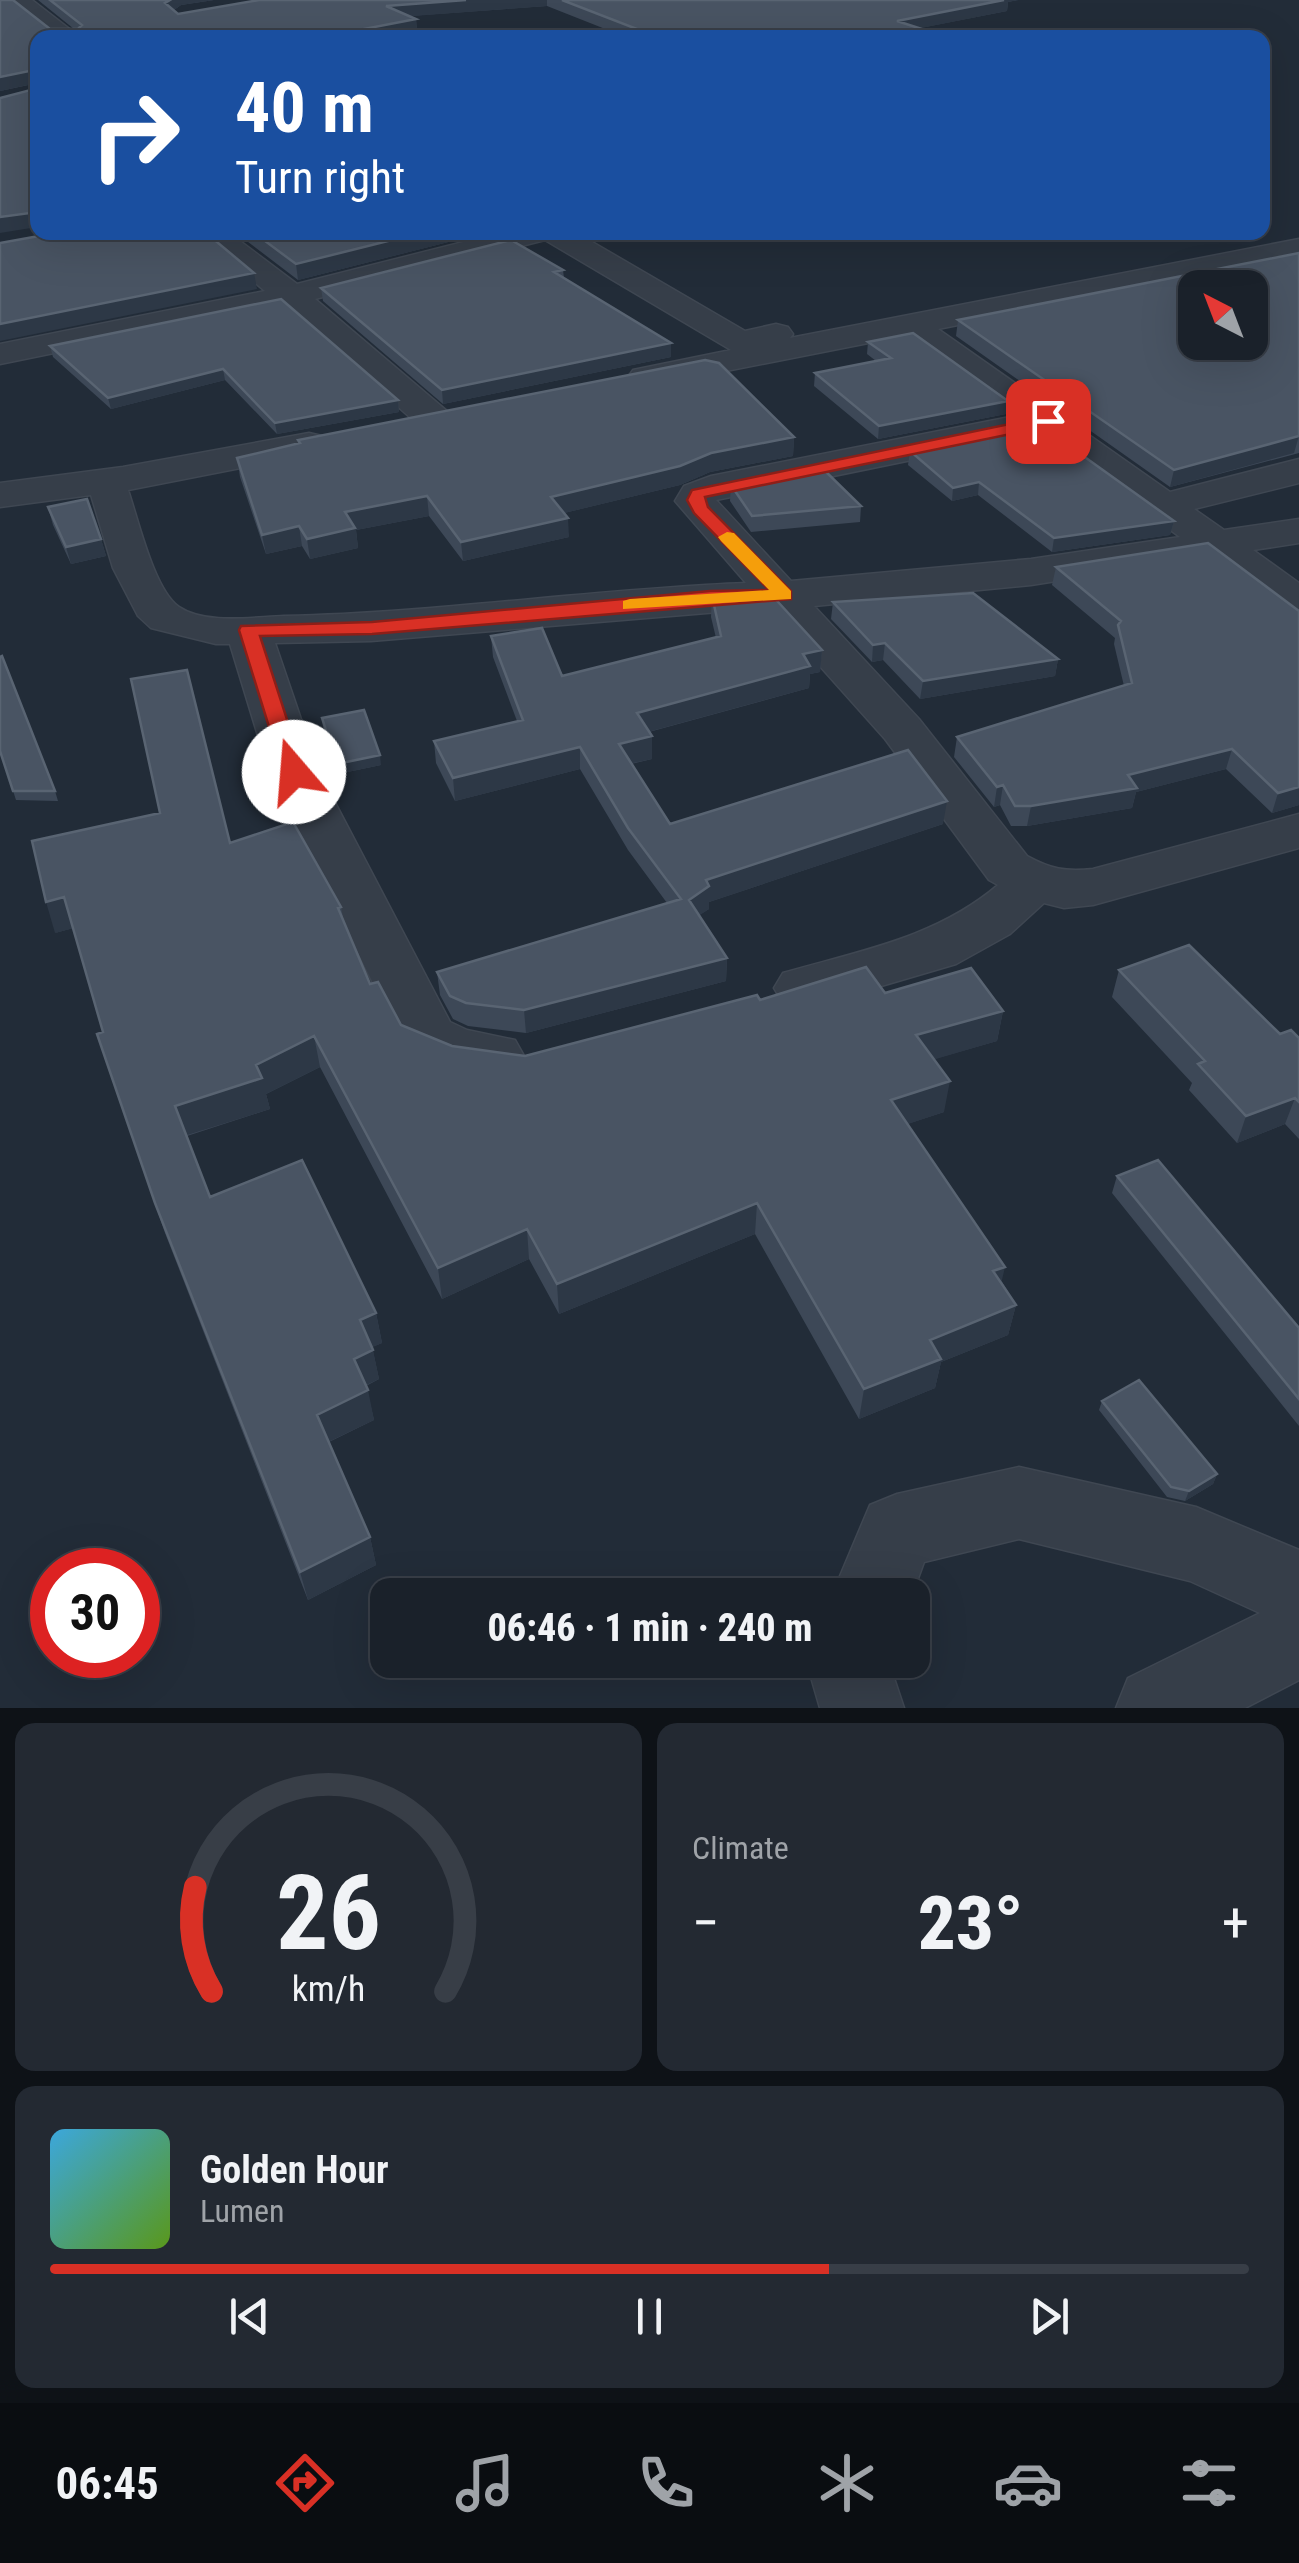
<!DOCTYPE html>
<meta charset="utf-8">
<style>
body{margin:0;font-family:"Roboto Condensed",sans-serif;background:#232932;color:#f1f3f6;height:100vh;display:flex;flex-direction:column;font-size:38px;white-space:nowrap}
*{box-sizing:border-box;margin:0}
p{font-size:32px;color:#9fa3a8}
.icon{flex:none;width:55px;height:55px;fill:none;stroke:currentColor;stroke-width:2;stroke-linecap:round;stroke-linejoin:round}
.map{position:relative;height:1708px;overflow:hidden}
.sheet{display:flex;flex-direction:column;gap:15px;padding:15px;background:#0e1217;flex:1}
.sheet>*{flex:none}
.top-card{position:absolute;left:30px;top:30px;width:1240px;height:210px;border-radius:20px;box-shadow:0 10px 40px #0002,0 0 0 2px #383e47;background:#1a4fa0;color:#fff;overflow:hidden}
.needle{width:65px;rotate:318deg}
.tools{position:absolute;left:1178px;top:270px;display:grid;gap:20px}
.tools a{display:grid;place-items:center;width:90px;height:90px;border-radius:20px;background:#1a212a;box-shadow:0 10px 40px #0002,0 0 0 2px #383e47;font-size:50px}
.speed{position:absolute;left:30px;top:1548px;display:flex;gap:20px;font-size:50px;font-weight:700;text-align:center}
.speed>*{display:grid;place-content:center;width:130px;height:130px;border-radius:50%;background:#1a212a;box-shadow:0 10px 40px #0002,0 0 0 2px #383e47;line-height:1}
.speed .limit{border:15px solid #d22;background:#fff;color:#111}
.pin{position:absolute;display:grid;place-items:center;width:85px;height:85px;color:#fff;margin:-42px;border-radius:20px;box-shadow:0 5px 15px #0006}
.me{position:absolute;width:110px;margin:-55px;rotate:342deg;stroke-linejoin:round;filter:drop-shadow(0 0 8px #0008)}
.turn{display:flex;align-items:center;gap:35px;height:210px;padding:0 40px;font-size:45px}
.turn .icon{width:130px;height:130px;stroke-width:2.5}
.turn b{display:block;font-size:70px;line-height:85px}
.big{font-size:75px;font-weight:800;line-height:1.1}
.sheet .card{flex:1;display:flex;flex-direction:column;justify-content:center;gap:15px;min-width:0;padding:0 35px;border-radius:20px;background:#232932}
.sheet .dial{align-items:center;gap:0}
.dial svg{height:260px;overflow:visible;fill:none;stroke:#383e47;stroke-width:7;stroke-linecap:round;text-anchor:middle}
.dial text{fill:#f1f3f6;stroke:none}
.song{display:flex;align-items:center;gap:30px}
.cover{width:120px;height:120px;border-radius:15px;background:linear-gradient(135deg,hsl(200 70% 55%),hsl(90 70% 35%))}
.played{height:10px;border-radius:5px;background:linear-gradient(90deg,#d93025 65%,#383e47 65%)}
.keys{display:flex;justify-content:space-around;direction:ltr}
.heat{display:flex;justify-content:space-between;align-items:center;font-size:55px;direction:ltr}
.sheet .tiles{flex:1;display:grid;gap:15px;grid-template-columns:1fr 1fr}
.card:last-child{grid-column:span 2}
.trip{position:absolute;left:370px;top:1578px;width:560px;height:100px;border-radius:20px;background:#1a212a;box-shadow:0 10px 40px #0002,0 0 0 2px #383e47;font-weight:800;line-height:100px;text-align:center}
.tabs{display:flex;height:160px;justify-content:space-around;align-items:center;background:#0a0d11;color:#9fa3a8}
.tabs .icon{width:70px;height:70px}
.tabs .current{color:#d93025}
.tabs b{font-size:45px;color:#f1f3f6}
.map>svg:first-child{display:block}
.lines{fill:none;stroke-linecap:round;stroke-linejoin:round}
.minor-casing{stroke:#3f4752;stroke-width:3}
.minor{fill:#363e49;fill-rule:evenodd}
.wall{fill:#3d4857}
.shaded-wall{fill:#2d3846}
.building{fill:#495463;stroke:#596472;stroke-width:2.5;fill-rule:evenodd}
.route{fill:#d93025;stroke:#8d1f18;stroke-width:2.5}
.slow{fill:#f59e0b}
</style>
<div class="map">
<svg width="1299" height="1708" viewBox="0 0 1299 1708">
<rect width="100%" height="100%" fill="#222c38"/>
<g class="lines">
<!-- minor casing -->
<g class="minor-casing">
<path id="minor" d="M7,0h25l49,38h-26z
M195,232h33l69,52 206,-52h72l170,99 31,-7 12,3 5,7 -3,4 509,-99v18l-361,72 232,163 129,-33v24l-105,26 30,21 75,-11v24l-46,7 46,33v33l-15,-4 -76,-55 -177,28 -217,21 105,113 108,137c24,13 38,16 66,13l206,-55v34l-206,57 -29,3 -20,-5 -34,31 -54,30 -153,45 -20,-6 -9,-15 9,-15c76,-22 153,-35 215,-88l-9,-5 -104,-141 -117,-131 -397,33 -96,2 44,129 131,250 17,8 48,10 9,16 -9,16c-38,12 -73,-2 -108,-20l-138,-280 -39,-128h-14l-65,-16 -13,-12 -25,-48 -22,-73 -91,12v-24l123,-16 186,-34 13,3 6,8 -6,8 -194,38c10,29 26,100 51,117 27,18 73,10 105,9 154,-3 308,-27 462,-33l-71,-82 9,-15 27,-10 304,-60 -111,-80 -259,51 -12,-3 -5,-7 5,-7 98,-20 -186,-110 -230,59 133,113 5,8 -5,8 -13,3 -13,-3 -138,-122 -284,58v-20l265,-53zM1039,434l141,103 -149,22 -240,22 -75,-81z
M1019,1467l177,40 103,43v130l-54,28h-129l12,-30 132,-65 -70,-32 -171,-42 -95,23 -12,33h-80l38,-90 27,-11z
M806,1660h82l16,48h-84z"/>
</g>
<!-- minor -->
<use href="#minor" class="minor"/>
</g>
<!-- wall -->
<path class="wall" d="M0,0h13l37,29h24l-36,-29h176l-33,5 -7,5 4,4 81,-14h759l-10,2 -1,9 -87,17 5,2 -1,8h-296l-81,-32 -138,10 7,3 1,13 -31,6h-348v45l-38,8z
M235,232h245v2l-182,46z
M1299,253v200l-129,34 -214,-151 2,-16z
M563,270l1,8 107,65v14l-228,47 -120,-103 -2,-13z
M281,299l117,101 1,12 -122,22 -52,-54 -114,29 -58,-52 -3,-11z
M868,342l138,72 -128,25 -64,-53 1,-13 61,-12 -9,-7z
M794,437l-1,19 -83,16 -30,13 -116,28 5,24 -106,24 -34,-45 -73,14 2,18 -48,11 -8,-13 -36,8 -26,-77 -3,-19 61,-15v-3z
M910,451l264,70 -4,14 -118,17 -74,-57 -26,6 -44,-36z
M731,485l130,21 -1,16 -109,10 -21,-31z
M48,507l53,32 5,17 -35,8 -18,-39z
M1056,567l243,44v194l-27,8 -46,-44 -90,23 -4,16 -105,18h-16l-11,-21 -6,2 -40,-50 3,-20 167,-51 -10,-42 1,-6 -63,-53z
M712,596l110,54 -2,22 -10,2 -1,14 -160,44 3,27 -21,5 39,60h273l-234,78v7l-10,6 28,43 -1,23 -200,52 -58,-7 -15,-7 -13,-24 -3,-23 230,-69 -39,-53 -48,-81 -125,32 -19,-38 -2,-22 83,-20 -24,-64 -2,-21 71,40 154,-38 -5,-21z
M833,602l225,57 -3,17 -135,23 -37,-39 -11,2 -41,-43z
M322,718l59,47 -43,9 -15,-46z
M0,751l55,40 3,10 -42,-1z
M230,843l111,64 3,15 26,62 31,41 51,21 73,10 235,-56 125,-7 118,18 -6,30 -63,18 10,53 -37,12 109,181 -8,30 -67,27 -6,26 -76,31 -104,-185 -196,80 -30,-55 -87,40 -122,-232 -54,27 4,15 -83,27 23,61 166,116 6,30 -10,4 7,32 -13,7 8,34 -45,22 41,95 6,28 -68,35 -143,-367 -58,-169 -4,-32 -30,-104 -18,5z
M1119,970l161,64 19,4v101l-14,-15 -48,19 -48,-53 3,-7 -80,-86z
M1117,1176l182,152v98l-187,-233z
M1102,1401l115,73 -4,10 -28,17 -18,-4 -68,-87z"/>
<!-- shaded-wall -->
<path class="shaded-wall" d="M170,0h44l-33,5 -14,10 -2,-12z
M466,0h81v6l-160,12 -1,-12z
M991,0h27l-10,2 -1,9 -111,22 1,-12z
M416,19l1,13 -31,6h-22v-9z
M925,30l-1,8h-36z
M34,70l3,13 -37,8v-14z
M34,212l3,15 -37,6v-16z
M424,232h56v2l-182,46 -2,-16z
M254,273l3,16 -257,52v-17z
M671,343v14l-228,47 -1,-14z
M223,369l2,11 -114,29 -3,-11z
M398,400l1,12 -122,22 -2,-11z
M1008,401l-2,13 -128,25 1,-13z
M1299,436l-5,17 -124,34 4,-17z
M794,437l-1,19 -83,16 -30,13 -128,31 -1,-19 160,-44z
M979,482l-1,13 -26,6 1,-13z
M427,496l2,20 -73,14 2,18 -48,11 -3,-20 38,-27z
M568,518l1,19 -106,24 -2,-19z
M1174,521l-4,14 -118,17 2,-14z
M299,526l3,20 -36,8 -4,-19z
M101,539l5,17 -35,8 -5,-17z
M885,643l-2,17 -11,2 1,-17z
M822,650l-2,22 -10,2 -1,14 -172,47v-22l166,-59z
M1058,659l-3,17 -135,23 3,-18z
M652,736v23l-33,7v-22z
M580,747v22l-125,32 -2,-23z
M1232,749l-6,20 -90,23 -4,16 -105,18 4,-20 97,-31z
M380,755l1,10 -43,9 -1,-10z
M1003,785l-3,20 -6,2 3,-20z
M1299,787v18l-27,8 6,-20z
M947,801l-4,23 -234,78v7l-21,14 1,-23 17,-20z
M64,897l10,31 -19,5 -9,-31z
M727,958l-1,23 -200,52 -2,-23z
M1003,1011l-6,30 -85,25 4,-31z
M314,1036l6,31 -54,27 4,15 -86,27 -9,-30z
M950,1081l-6,31 -57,19 4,-31z
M1295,1098l-10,26 -48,19 9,-27z
M757,1203l-2,31 -196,80 -2,-30z
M527,1229l2,30 -87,40 -4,-31z
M1005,1267l-7,30 -5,-26z
M1016,1305l-8,30 -67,27 -6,26 -76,31 5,-30 66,-49z
M376,1313l6,30 -16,7 -6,-30z
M373,1350l6,29 -19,9 -6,-29z
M368,1390l6,30 -50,24 -7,-29z
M1217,1474l-4,10 -28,17 4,-10z
M370,1537l6,28 -68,35 -8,-28z"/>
<!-- building -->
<path class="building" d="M0,0h13l37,29h28l4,-4 -32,-25h120l-5,3 13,11 81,-14h207l-80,6 30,13 -52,10 18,9h-344v35l-4,-3 -34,7z
M562,0h442l-107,21 28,9 -37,8h-228z
M38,88v124l-38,5v-119z
M61,232h144l49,41 -254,51v-81z
M253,232h171l-128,32z
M511,240l52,30 -9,2 117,71 -229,47 -121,-102z
M1299,253v183l-125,34 -216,-150zM1195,288h55v54h-55z
M281,299l117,101 -123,23 -52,-54 -115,29 -58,-52z
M913,333l95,68 -129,25 -64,-53 76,-15 -23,-16z
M705,360l14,3 75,74 -83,16 -31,13 -129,31 17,21 -107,24 -34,-46 -82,16 10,16 -48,11 -8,-13 -37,9 -25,-77 63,-15 -2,-3z
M1040,425l134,96 -120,17 -75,-56 -26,6 -43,-37z
M821,467l40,39 -109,10 -21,-31z
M87,499l14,40 -35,8 -18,-40z
M1208,543l91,68v176l-21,6 -46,-44 -104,26 9,13 -106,18h-16l-12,-21 -6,2 -40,-50 175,-54 -14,-58 3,-4 -65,-54z
M768,591l54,59 -19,4 7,12 -173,47 15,23 -33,8 51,80 238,-74 39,51 -241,79 3,6 -20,14 38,58 -203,52 -58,-7 -16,-7 -13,-24 244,-73 -53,-71 -48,-81 -127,31 -19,-37 89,-21 -32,-84 51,-8 20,48 159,-40 -9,-40z
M973,593l85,66 -135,22 -38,-38 -12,2 -40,-43z
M2,656l53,135h-42l-13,-40v-94z
M187,670l43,173 63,-21 48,85 -3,1 32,76 8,-2 23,43 51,21 73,10 232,-61 3,5 106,-33 19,26 86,-25 32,43 -87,24 34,46 -59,19 114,167 -12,4 23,34 -86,35 11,19 -77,30 -107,-186 -200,81 -30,-55 -89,39 -124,-232 -58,29 6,13 -87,28 35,91 92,-37 74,153 -16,7 13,30 -19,9 14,31 -51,25 53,122 -70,35 -145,-369 -58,-169 6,-2 -39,-135 -18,5 -14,-61 128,-28 -29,-134z
M364,710l16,45 -43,9 -15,-46z
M1189,945l91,89 11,-4 8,8v64l-4,-4 -49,18 -48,-52 7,-3 -86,-91z
M1158,1160l141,168v71l-182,-223z
M1139,1380l78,94 -28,17 -18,-4 -69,-86z"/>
<!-- route -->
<path class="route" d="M1048,416l8,5 -2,4 -349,72 3,10 83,84v8l-419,35 -112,2 44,136 -10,6 -11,-6 -44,-142 2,-4 131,-4 338,-31 59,-1 -75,-77 -7,-13 5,-10z"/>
<!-- slow -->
<path class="slow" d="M727,532l7,1 57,58v8l-168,10v-8l7,-2 139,-9 -48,-49 -3,-4z"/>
</svg>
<div class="tools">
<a><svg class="needle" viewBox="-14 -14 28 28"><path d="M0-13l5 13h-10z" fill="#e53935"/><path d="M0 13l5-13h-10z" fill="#9fa3a8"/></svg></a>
</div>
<div class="speed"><div class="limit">30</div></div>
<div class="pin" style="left:1048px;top:421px;background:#d93025"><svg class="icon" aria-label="arrive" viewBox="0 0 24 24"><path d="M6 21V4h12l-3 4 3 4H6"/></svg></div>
<svg class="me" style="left:294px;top:772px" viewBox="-20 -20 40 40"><circle r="19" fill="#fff"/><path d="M0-13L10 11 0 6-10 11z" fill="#d93025"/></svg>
<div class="trip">06:46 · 1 min · 240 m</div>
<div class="top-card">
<div class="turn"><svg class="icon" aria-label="right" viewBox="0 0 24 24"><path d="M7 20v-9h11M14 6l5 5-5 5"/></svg><div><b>40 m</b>Turn right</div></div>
</div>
</div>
<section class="sheet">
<div class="tiles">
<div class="card dial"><svg viewBox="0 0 100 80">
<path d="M14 69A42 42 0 1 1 86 69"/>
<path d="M14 69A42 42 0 0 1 9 37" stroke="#d93025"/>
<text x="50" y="56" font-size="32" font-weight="700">26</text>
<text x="50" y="72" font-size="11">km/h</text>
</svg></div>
<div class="card"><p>Climate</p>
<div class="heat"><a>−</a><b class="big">23°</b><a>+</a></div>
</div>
<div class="card">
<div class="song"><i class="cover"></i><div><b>Golden Hour</b><p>Lumen</p></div></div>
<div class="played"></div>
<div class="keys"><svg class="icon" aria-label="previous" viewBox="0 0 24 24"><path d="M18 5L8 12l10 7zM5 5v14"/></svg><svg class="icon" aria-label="pause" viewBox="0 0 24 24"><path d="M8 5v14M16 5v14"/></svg><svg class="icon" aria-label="next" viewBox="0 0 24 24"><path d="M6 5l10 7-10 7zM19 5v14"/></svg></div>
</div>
</div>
</section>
<nav class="tabs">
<b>06:45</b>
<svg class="icon current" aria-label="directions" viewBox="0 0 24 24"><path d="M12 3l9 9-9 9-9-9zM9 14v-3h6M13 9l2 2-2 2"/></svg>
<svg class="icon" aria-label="music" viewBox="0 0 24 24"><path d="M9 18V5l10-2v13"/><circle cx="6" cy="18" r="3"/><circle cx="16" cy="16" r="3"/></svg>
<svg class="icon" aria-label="phone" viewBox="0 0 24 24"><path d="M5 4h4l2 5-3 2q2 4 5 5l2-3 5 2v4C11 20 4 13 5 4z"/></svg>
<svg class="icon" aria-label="climate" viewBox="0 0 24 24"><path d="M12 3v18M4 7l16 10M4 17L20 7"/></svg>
<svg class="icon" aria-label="car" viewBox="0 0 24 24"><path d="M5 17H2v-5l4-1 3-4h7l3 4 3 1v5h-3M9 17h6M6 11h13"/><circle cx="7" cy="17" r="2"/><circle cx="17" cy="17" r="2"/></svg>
<svg class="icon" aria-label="filters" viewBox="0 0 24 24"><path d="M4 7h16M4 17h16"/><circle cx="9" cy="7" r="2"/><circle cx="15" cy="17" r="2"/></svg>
</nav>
